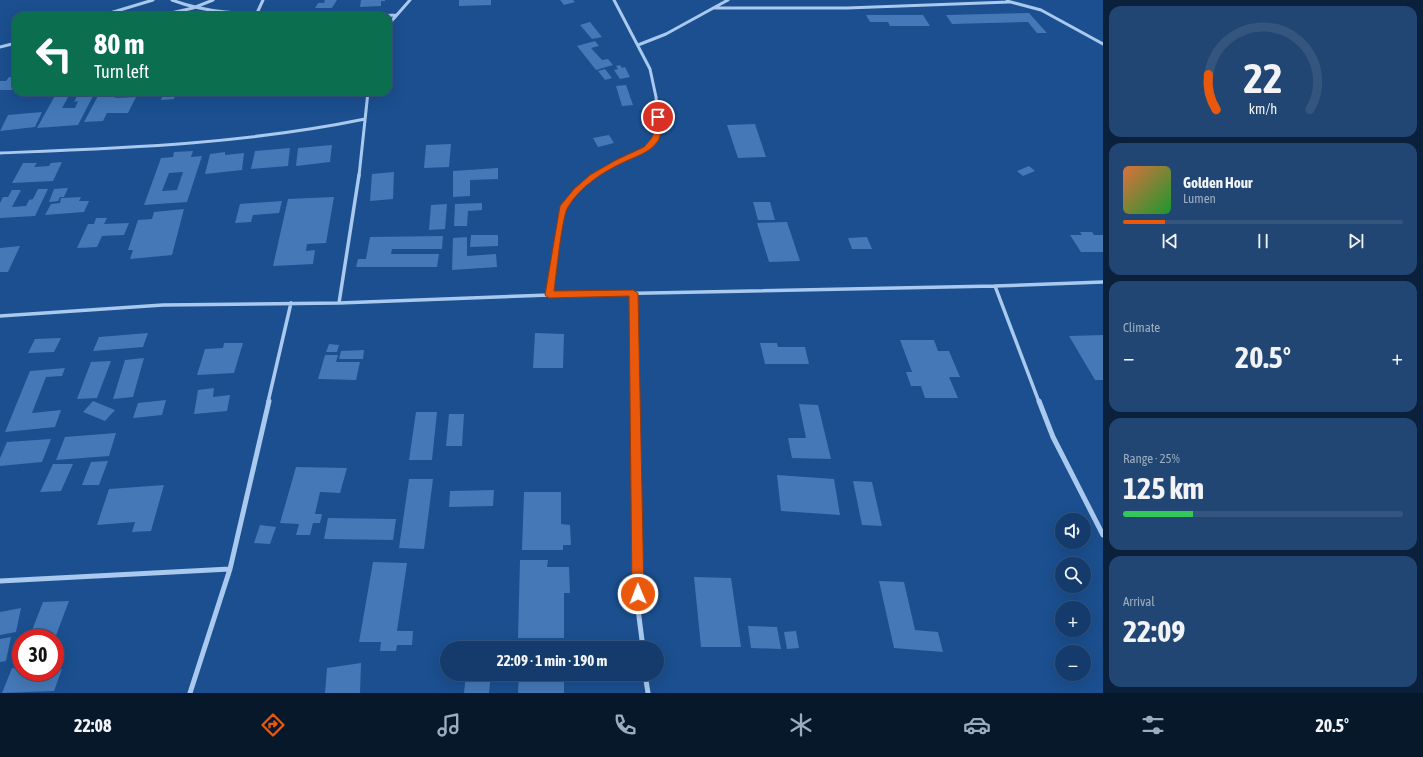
<!DOCTYPE html>
<meta charset="utf-8">
<style>
body{margin:0;font-family:"Asap Condensed",sans-serif;background:#214673;color:#f1f3f6;height:100vh;display:flex;flex-direction:column;font-size:15px;white-space:nowrap}
*{box-sizing:border-box;margin:0}
p{font-size:13px;color:#9dadc1}
.icon{flex:none;width:22px;height:22px;fill:none;stroke:currentColor;stroke-width:2;stroke-linecap:round;stroke-linejoin:round}
.map{position:relative;flex:1;overflow:hidden}
.panel{display:flex;flex-direction:column;gap:6px;padding:6px;background:#0b203b;width:320px}
.panel>*{flex:none}
.guide{position:absolute;left:12px;top:12px;width:380px;height:84px;border-radius:12px;box-shadow:0 4px 16px #0002,0 0 0 1px #33557e;background:#0b6e4f;color:#fff;overflow:hidden}
.fabs{position:absolute;left:1055px;top:513px;display:grid;gap:8px}
.fabs a{display:grid;place-items:center;width:36px;height:36px;border-radius:50%;background:#143b6b;box-shadow:0 4px 16px #0002,0 0 0 1px #33557e;font-size:20px}
.speed{position:absolute;left:12px;top:629px;display:flex;gap:8px;font-size:20px;font-weight:700;text-align:center}
.speed>*{display:grid;place-content:center;width:52px;height:52px;border-radius:50%;background:#143b6b;box-shadow:0 4px 16px #0002,0 0 0 1px #33557e;line-height:1}
.speed .limit{border:6px solid #d22;background:#fff;color:#111}
.pin{position:absolute;display:grid;place-items:center;width:34px;height:34px;color:#fff;margin:-17px;border:2px solid #fff;border-radius:50%;box-shadow:0 1px 4px #0007}
.me{position:absolute;width:44px;margin:-22px;rotate:359deg;stroke-linejoin:round;filter:drop-shadow(0 0 3px #0008)}
.turn{display:flex;align-items:center;gap:14px;height:84px;padding:0 16px;font-size:18px}
.turn .icon{width:52px;height:52px;stroke-width:2.5}
.turn b{display:block;font-size:28px;line-height:34px}
.big{font-size:30px;font-weight:700;line-height:1.1}
.panel .widget{flex:1;display:flex;flex-direction:column;justify-content:center;gap:6px;min-width:0;padding:0 14px;border-radius:12px;background:#214673}
.panel .dial{align-items:center;gap:0}
.dial svg{height:104px;overflow:visible;fill:none;stroke:#33557e;stroke-width:7;stroke-linecap:round;text-anchor:middle}
.dial text{fill:#f1f3f6;stroke:none}
.song{display:flex;align-items:center;gap:12px}
.cover{width:48px;height:48px;border-radius:6px;background:linear-gradient(135deg,hsl(20 70% 55%),hsl(130 70% 35%))}
.played{height:4px;border-radius:2px;background:linear-gradient(90deg,#ea580c 15%,#33557e 15%)}
.keys{display:flex;justify-content:space-around;direction:ltr}
.heat{display:flex;justify-content:space-between;align-items:center;font-size:22px;direction:ltr}
.charge{height:6px;border-radius:3px;background:linear-gradient(90deg,#34c759 25%,#33557e 0)}
.trip{position:absolute;left:440px;top:641px;width:224px;height:40px;border-radius:20px;background:#143b6b;box-shadow:0 4px 16px #0002,0 0 0 1px #33557e;font-weight:700;line-height:40px;text-align:center}
.tabs{display:flex;height:64px;justify-content:space-around;align-items:center;background:#08182b;color:#9dadc1}
.tabs .icon{width:28px;height:28px}
.tabs .active{color:#ea580c}
.tabs b{font-size:18px;color:#f1f3f6}
main{display:flex;flex:1;min-height:0}
.map>svg:first-child{display:block}
.building{fill:#4478b7;fill-rule:evenodd}
.lines{fill:none;stroke-linecap:round;stroke-linejoin:round}
.street-far2{stroke:#a9c9ee;stroke-width:3}
.street-far1{stroke:#a9c9ee;stroke-width:3.5}
.street{stroke:#a9c9ee;stroke-width:5}
.route{fill:#ea580c;stroke:#983908}
</style>
<main>
<div class="map">
<svg width="1103" height="693" viewBox="0 0 1103 693">
<rect width="100%" height="100%" fill="#1b4f8f"/>
<!-- building -->
<path class="building" d="M325,0h12l-5,8h-17l3,-5h6z
M361,0h24v1h-4v5l-21,1z
M459,0h32v5l-32,1z
M560,0h13l2,2 -11,3z
M1029,13l18,20h-10l-9,-11 -76,2 -6,-9z
M866,15h57l7,11h-40l-2,-4h-18z
M590,22l12,15 -10,2 -12,-14z
M595,41l4,5 -8,2 11,12 6,-1 5,6 -17,5 -19,-24z
M620,65l2,3 3,-1 5,10 -10,2 -6,-9 4,-1 -2,-3z
M605,69l7,9 -7,2 -7,-9z
M9,77h7v7l-4,6h-12v-9h6z
M626,85l7,20 -11,1 -6,-20z
M57,92h14l-9,16h13l3,-7 -4,1 5,-10h16l-17,33 -41,3z
M164,92h12l-2,7 -13,1z
M117,93l-2,5 21,-1 -8,16h-21l-4,8 -19,1 15,-28z
M42,112l-7,15 -35,4 8,-16z
M755,124l11,33 -28,1 -11,-33z
M609,135l5,8 -16,4 -5,-9z
M451,144l-2,23 -25,1 2,-23z
M332,145l-2,17 -34,4 2,-18z
M290,148l-2,18 -37,3 4,-18z
M193,151l-2,6 11,-1 -15,46 -43,3 17,-47 12,-1 1,-5zM183,172l-6,18 -15,1 7,-18z
M225,152v3l19,-2 -2,17 -37,4 5,-20z
M62,162l-9,19 -41,2 11,-20h14l-3,4 15,-1 2,-3z
M1029,166l6,5 -12,5 -6,-5z
M498,168v11l-28,1v16l-17,1v-26z
M394,172l-1,27 -23,2 2,-27z
M68,188l-4,9h-4l-2,4 -9,1 5,-13z
M38,189h10l-13,27 -35,2v-15l3,-6h5l4,-7h9l-9,17 14,-1 3,-6 4,-1z
M81,197l-2,4h10l-5,11 -39,3 6,-11 9,-1 1,-5z
M334,197l-8,46 -19,1 -1,7 9,-1 -2,14 -40,2 15,-67z
M282,201l-3,12 -26,2 -2,7 -16,1 5,-19z
M753,202h17l5,18h-17z
M482,203v7l-14,1 -1,15h-13l1,-22z
M447,204l-2,25 -16,1 2,-25z
M184,209l-12,46 -42,4 3,-9h-5l10,-30 14,-1 2,-7z
M96,218h11l-3,6 25,-1 -5,12 -22,1 -5,11 -20,1 11,-24h6z
M787,222l13,39 -31,1 -12,-39z
M1080,232h12l2,3h9v17h-22l-11,-17h12z
M471,235h27v11l-28,1z
M443,236l-1,13h-50l-1,5h48l-2,13h-81l2,-8h8l4,-22z
M467,237v19l29,-2 1,13 -45,3 1,-32z
M867,237l5,12h-20l-4,-11z
M20,246l-12,26h-8v-24z
M148,333l-5,14 -50,4 6,-14z
M535,333l29,1 -1,34h-30z
M1103,335v45h-8l-26,-44z
M61,338l-7,14 -26,1 7,-14z
M900,340h34l4,11h11l11,26h-11l9,21h-33l-4,-12h-10l-5,-14h6z
M224,343h19l-9,30 -37,2 8,-26 18,-1z
M760,343h17l1,4h27l4,17h-44z
M329,344l10,1 -2,7h-11z
M364,350l-1,9h-24l2,-8z
M325,355h13l-2,7h24l-4,18 -38,-1z
M144,358l-11,39 -20,2 12,-39z
M111,361l-14,37 -20,1 14,-37z
M65,368l-3,8 -16,1 -14,36 29,-3 -6,17 -50,5 25,-61z
M214,388l-1,9 17,-2 -3,16 -33,3 4,-24z
M166,400l-4,15 -29,3 5,-15z
M93,401l22,9 -10,11 -22,-9z
M799,404l19,1 13,54 -39,-1 -4,-20h18z
M416,412h21l-5,48h-23z
M449,414h15l-2,32h-16z
M116,433l-7,23 -53,4 9,-23z
M51,439l-9,23 -42,4v-8l7,-16z
M108,461l-9,24h-17l9,-23z
M53,464h20l-12,27 -21,1z
M296,467l51,1 -7,25 -20,-1 -5,22h7l-2,9h-7l-3,12h-14l3,-11 -19,-1z
M777,475l57,4 6,36 -59,-4z
M409,479h24l-9,70 -25,-1z
M853,481l19,1 10,44 -20,-1z
M164,485l-13,46 -19,1 3,-10 -38,3 12,-36z
M494,490l-1,16 -44,1 1,-16z
M524,492h37v32l9,1 1,20h-8v5h-41z
M328,518l68,1 -3,21 -69,-1z
M260,525l16,2 -6,17 -16,-1z
M520,560h28l-1,7h22l1,26h-6v45h-46z
M373,562l34,1 -10,68h16l-1,14h-15l-1,6h-16l1,-9h-22z
M694,577l37,1 10,69h-40z
M879,581l25,1 11,48 23,2 5,20 -49,-4z
M69,601l-14,37h-26l14,-36z
M21,608l-5,24 -16,3v-23z
M748,626l29,1 4,22 -30,-1z
M796,631l3,17 -12,1 -3,-17z
M11,637l-5,24 -6,1v-23z
M361,663l-1,30h-35l2,-25z
M12,668l9,1v3h34v-3h7l-8,22 -52,2z
M466,674h25l-2,19h-25z
M519,674h45v19h-46z"/>
<g class="lines">
<!-- street-far2 -->
<path class="street-far2" d="M172,0c42,16 89,14 134,16
M1007,1l34,9 62,34
M713,8h134l162,-6
M257,13l6,-13
M100,16l53,-16
M158,16l35,-8 20,-8
M374,16l23,-1
M388,25l22,-25
M638,45l28,-11 62,-34
M0,47l16,-4
M0,153c123,-5 244,-9 365,-34
M359,176l9,-84
M595,176l23,-14 29,-13 10,-16 1,-16 -2,-20 -6,-28 -36,-69"/>
<!-- street-far1 -->
<path class="street-far1" d="M995,286l44,116
M633,293l2,109
M549,295l14,-87 13,-17 21,-16
M339,303l20,-128
M0,316l163,-11 176,-2 210,-8 446,-9 108,-4
M268,402l23,-99"/>
<!-- street -->
<path class="street" d="M635,401l3,208 5,39
M1039,401l14,36 50,98
M0,581l230,-12
M645,674l3,19
M190,693l40,-124 39,-168"/>
</g>
<!-- route -->
<path class="route" d="M656,115l6,2c-1,8 0,17 -4,24 -8,12 -24,16 -36,22 -21,10 -42,24 -54,44 -6,8 -12,70 -14,84l79,-1 5,3 6,301 -2,4 -4,2 -4,-2 -2,-4 -3,-298 -80,2 -4,-3 15,-89 14,-17 16,-14 26,-15 28,-13 7,-8 3,-6z"/>
</svg>
<div class="fabs">
<a><svg class="icon" aria-label="sound" viewBox="0 0 24 24"><path d="M4 9h4l5-4v14l-5-4H4zM17 9q2 3 0 6"/></svg></a>
<a><svg class="icon" aria-label="search" viewBox="0 0 24 24"><circle cx="10" cy="10" r="6"/><path d="M15 15l6 6"/></svg></a>
<a>+</a>
<a>−</a>
</div>
<div class="speed"><div class="limit">30</div></div>
<div class="pin" style="left:658px;top:117px;background:#d93025"><svg class="icon" aria-label="arrive" viewBox="0 0 24 24"><path d="M6 21V4h12l-3 4 3 4H6"/></svg></div>
<svg class="me" style="left:638px;top:594px" viewBox="-20 -20 40 40"><circle r="17" fill="#ea580c" stroke="#fff" stroke-width="3"/><path d="M0-11L8 9 0 5-8 9z" fill="#fff"/></svg>
<div class="trip">22:09 · 1 min · 190 m</div>
<div class="guide">
<div class="turn"><svg class="icon" aria-label="left" viewBox="0 0 24 24"><path d="M17 20v-9H6M10 6l-5 5 5 5"/></svg><div><b>80 m</b>Turn left</div></div>
</div>
</div>
<section class="panel">
<div class="widget dial"><svg viewBox="0 0 100 80">
<path d="M14 69A42 42 0 1 1 86 69"/>
<path d="M14 69A42 42 0 0 1 8 42" stroke="#ea580c"/>
<text x="50" y="56" font-size="32" font-weight="700">22</text>
<text x="50" y="72" font-size="11">km/h</text>
</svg></div>
<div class="widget">
<div class="song"><i class="cover"></i><div><b>Golden Hour</b><p>Lumen</p></div></div>
<div class="played"></div>
<div class="keys"><svg class="icon" aria-label="previous" viewBox="0 0 24 24"><path d="M18 5L8 12l10 7zM5 5v14"/></svg><svg class="icon" aria-label="pause" viewBox="0 0 24 24"><path d="M8 5v14M16 5v14"/></svg><svg class="icon" aria-label="next" viewBox="0 0 24 24"><path d="M6 5l10 7-10 7zM19 5v14"/></svg></div>
</div>
<div class="widget"><p>Climate</p>
<div class="heat"><a>−</a><b class="big">20.5°</b><a>+</a></div>
</div>
<div class="widget"><p>Range · 25%</p><b class="big">125 km</b><div class="charge"></div></div>
<div class="widget"><p>Arrival</p><b class="big">22:09</b></div>
</section>
</main>
<nav class="tabs">
<b>22:08</b>
<svg class="icon active" aria-label="directions" viewBox="0 0 24 24"><path d="M12 3l9 9-9 9-9-9zM9 14v-3h6M13 9l2 2-2 2"/></svg>
<svg class="icon" aria-label="music" viewBox="0 0 24 24"><path d="M9 18V5l10-2v13"/><circle cx="6" cy="18" r="3"/><circle cx="16" cy="16" r="3"/></svg>
<svg class="icon" aria-label="phone" viewBox="0 0 24 24"><path d="M5 4h4l2 5-3 2q2 4 5 5l2-3 5 2v4C11 20 4 13 5 4z"/></svg>
<svg class="icon" aria-label="climate" viewBox="0 0 24 24"><path d="M12 3v18M4 7l16 10M4 17L20 7"/></svg>
<svg class="icon" aria-label="car" viewBox="0 0 24 24"><path d="M5 17H2v-5l4-1 3-4h7l3 4 3 1v5h-3M9 17h6M6 11h13"/><circle cx="7" cy="17" r="2"/><circle cx="17" cy="17" r="2"/></svg>
<svg class="icon" aria-label="filters" viewBox="0 0 24 24"><path d="M4 7h16M4 17h16"/><circle cx="9" cy="7" r="2"/><circle cx="15" cy="17" r="2"/></svg>
<b>20.5°</b>
</nav>
